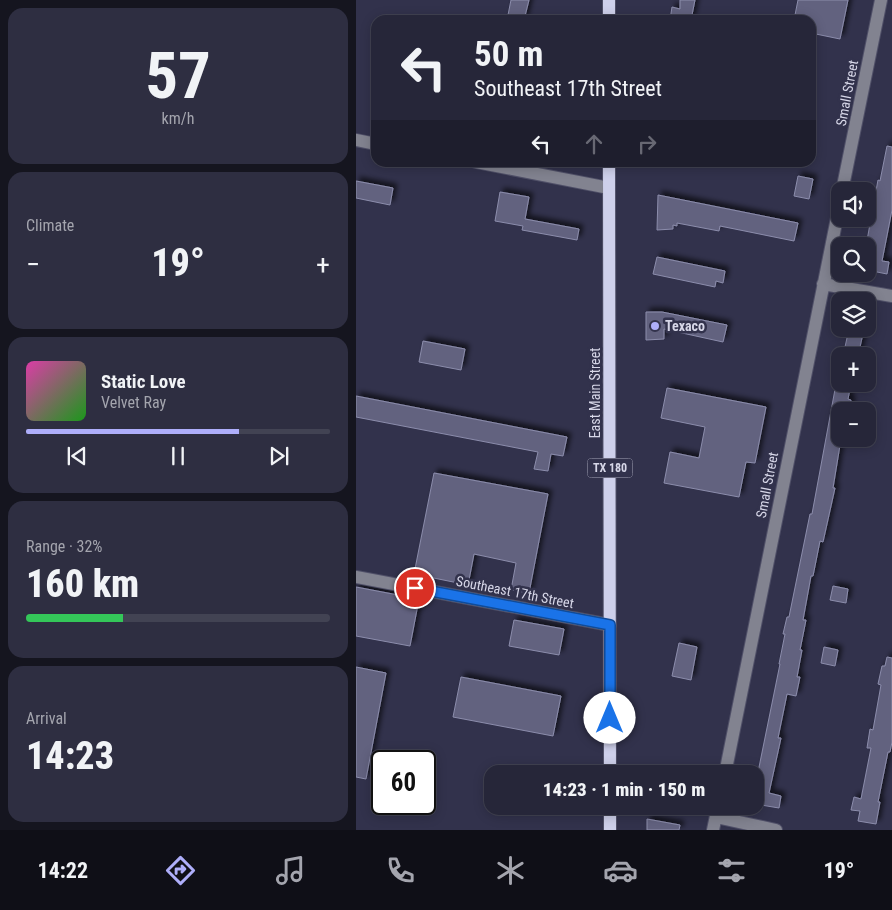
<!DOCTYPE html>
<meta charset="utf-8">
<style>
body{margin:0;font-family:"Roboto Condensed",sans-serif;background:#2e2e41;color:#f1f3f6;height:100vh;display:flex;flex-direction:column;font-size:19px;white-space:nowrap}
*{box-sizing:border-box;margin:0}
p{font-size:16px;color:#a4a5ae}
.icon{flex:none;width:28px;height:28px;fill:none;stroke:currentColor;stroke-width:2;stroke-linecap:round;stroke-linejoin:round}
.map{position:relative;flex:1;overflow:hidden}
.sheet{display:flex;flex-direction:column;gap:8px;padding:8px;background:#15151f;width:356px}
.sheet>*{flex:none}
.top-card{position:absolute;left:15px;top:15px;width:445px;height:152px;border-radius:15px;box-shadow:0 2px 12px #0003,0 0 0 1px #424353;background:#262639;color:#f1f3f6;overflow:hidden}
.tools{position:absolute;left:475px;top:182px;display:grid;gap:10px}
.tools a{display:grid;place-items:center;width:45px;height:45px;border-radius:10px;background:#262639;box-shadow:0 2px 12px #0003,0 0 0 1px #424353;font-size:25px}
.speed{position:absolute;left:15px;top:750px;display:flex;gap:10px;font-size:25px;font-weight:700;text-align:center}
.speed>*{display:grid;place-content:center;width:65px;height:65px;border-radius:50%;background:#262639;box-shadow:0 2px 12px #0003,0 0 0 1px #424353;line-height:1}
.speed .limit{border:2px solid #111;border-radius:8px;background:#fff;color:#111}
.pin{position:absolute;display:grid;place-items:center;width:42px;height:42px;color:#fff;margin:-21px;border:2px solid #fff;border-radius:50%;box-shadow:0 1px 5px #0007}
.me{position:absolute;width:55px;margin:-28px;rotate:0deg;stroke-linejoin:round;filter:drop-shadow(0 0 4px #0008)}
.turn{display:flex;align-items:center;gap:18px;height:105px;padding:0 20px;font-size:22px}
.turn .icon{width:65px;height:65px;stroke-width:2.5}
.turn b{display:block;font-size:35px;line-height:42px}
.lanes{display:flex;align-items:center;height:48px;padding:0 20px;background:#0003;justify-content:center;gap:25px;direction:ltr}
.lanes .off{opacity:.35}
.big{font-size:38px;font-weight:800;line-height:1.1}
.sheet .tile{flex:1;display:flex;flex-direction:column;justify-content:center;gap:8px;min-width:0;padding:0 18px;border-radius:15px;background:#2e2e41}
.sheet .dial{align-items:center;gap:0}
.dial b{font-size:65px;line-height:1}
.song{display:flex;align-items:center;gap:15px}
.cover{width:60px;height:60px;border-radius:8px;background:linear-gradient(135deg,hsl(320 70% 55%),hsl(120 70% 35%))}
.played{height:5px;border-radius:2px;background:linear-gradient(90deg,#aeaefa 70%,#424353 70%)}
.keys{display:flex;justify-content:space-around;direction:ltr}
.heat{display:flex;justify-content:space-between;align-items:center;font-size:28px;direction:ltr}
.charge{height:8px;border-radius:4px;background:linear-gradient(90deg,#34c759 32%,#424353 0)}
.trip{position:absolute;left:128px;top:765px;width:280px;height:50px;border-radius:15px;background:#262639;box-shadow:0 2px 12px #0003,0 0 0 1px #424353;font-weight:800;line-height:50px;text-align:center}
.menu{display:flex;height:80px;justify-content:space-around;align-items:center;background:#0f0f17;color:#a4a5ae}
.menu .icon{width:35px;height:35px}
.menu .current{color:#aeaefa}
.menu b{font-size:22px;color:#f1f3f6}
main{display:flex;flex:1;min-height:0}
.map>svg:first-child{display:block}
.building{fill:#62627f;stroke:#8c8dac;filter:url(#shadow)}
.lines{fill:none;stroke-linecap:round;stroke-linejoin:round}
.minor-casing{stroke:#505068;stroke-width:14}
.major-casing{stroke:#505068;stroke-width:14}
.minor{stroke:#828390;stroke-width:12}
.major{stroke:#ced0eb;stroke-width:12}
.route-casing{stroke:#114b97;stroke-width:12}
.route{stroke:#1a73e8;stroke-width:9}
.poi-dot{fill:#aeaefa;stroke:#32324c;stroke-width:2}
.labels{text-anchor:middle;stroke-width:5;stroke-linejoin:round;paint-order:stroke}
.shield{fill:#32324c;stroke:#a6a6b9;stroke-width:1}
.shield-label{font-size:12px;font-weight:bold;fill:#d7d7e8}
.street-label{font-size:14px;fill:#d7d7e8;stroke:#32324c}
.poi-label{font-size:14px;font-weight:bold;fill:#d7d7e8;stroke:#32324c;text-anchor:start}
</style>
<main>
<section class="sheet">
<div class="tile dial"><b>57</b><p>km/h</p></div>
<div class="tile"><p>Climate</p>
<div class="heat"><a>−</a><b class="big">19°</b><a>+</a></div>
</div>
<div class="tile">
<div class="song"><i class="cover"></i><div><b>Static Love</b><p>Velvet Ray</p></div></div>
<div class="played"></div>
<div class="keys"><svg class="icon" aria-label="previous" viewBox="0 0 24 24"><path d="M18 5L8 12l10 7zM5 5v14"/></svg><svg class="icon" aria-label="pause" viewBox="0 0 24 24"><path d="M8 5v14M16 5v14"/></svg><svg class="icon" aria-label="next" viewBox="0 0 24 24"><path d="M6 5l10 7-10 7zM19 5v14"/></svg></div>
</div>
<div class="tile"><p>Range · 32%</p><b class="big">160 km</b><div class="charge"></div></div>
<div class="tile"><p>Arrival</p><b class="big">14:23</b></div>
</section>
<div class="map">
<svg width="536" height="830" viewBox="0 0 536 830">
<defs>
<filter id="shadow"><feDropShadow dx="4" dy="-4" stdDeviation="2.5" flood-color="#0009"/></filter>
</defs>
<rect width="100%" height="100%" fill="#32324c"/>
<!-- building -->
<path class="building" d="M155,0h18l-5,20h-17z
M324,0h15l-4,20h-21l2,-13 8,2z
M442,0h50l-8,39 -29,-6v-13h-17z
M531,146l5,1v63l-10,51 7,1 -2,12 -20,-4 -1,-24 12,-66 2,1z
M442,176l15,3 -4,20 -15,-3z
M0,181l37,7 -3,17 -34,-7z
M144,192l29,5 -4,22 54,10 -2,11 -55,-10 1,-4 -28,-5z
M302,195l140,28 -4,18 -74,-15 -1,5 -42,-8v3l-4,-1v4l-16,1z
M301,257l68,14 -2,12 -7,-2 -1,6 -62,-13z
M290,312h16l65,13 -4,17 -59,-13v10l-18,1z
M493,329h15l-6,27h-15z
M67,341l42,8 -4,21 -42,-8z
M480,384h15l-3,15 3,1 -2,11h-9v28h1l-8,49h2l-12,54 -3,-1 -7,35h-2l-8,44h3l-6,30h2l-5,27h3l-4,19 -9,-2 -9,44h3l-12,55 12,3 -2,12 -24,-4v-17l25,-123h-1l6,-30h-2l4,-17h2l21,-103h2z
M311,388l99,19 -11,56 -9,-1 -7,35 -75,-14 6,-31 29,6 6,-31 -44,-9z
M0,396l211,41 -4,19 -12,-2 -3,17 -14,-2 4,-17 -182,-35z
M78,473l114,21 -19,99 -18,-3 5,-27 -42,-9 -6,31 -54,-11z
M477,586l15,3 -2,14 -16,-3z
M0,587l63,12 -9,47 -54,-10z
M158,620l50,9 -5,26 -50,-9z
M323,643l18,4 -6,33 -19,-4z
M468,647l14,3 -3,16 -14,-3z
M531,657l5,1v84l-2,10h-2l-10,50h2l-4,22 -18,-3 2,-10 -9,-1 3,-13 7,2 10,-51h-4l3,-19 3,1 8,-45 -3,-1 4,-18h3z
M0,667l30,6 -20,106 -10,-2z
M105,677l100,19 -8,40 -100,-19z
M291,819l33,6 -1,5h-32z"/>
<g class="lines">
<!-- minor casing -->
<g class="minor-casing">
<path id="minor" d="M0,140l20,4
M120,162l133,26
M486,191l39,-191
M467,284l69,12
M0,577l254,48
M369,774l115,-571
M360,817l60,13
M357,830l5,-24"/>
</g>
<!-- major casing -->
<g class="major-casing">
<path id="major" d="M253,0v20
M253,162l1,612
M254,806v24"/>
</g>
<!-- minor -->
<use href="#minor" class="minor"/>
<!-- major -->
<use href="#major" class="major"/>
</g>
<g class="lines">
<!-- route casing -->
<g class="route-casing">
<path id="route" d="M59,588l195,37v93"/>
</g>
<!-- route -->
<use href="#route" class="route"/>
</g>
<!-- markers -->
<circle class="poi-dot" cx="299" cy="326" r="5"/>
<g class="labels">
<!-- shield labels -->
<rect class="shield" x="231.5" y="458.5" width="45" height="19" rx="4"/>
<g class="shield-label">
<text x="254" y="472">TX 180</text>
</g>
<!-- street labels -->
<g class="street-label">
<text transform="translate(491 93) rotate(-79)" y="5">Small Street</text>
<text transform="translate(239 393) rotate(-90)" y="5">East Main Street</text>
<text transform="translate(411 485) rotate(-79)" y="5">Small Street</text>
<text transform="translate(159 592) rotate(11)" y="5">Southeast 17th Street</text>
</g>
<!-- poi labels -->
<g class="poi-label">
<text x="309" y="331">Texaco</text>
</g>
</g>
</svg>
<div class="tools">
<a><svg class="icon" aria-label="sound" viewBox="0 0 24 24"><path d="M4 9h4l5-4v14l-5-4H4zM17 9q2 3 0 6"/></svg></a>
<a><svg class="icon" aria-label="search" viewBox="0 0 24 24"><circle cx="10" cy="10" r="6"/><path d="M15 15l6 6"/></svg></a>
<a><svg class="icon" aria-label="layers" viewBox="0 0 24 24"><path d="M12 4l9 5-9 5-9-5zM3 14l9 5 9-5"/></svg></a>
<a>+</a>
<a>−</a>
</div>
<div class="speed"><div class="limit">60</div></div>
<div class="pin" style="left:59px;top:588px;background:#d93025"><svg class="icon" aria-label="arrive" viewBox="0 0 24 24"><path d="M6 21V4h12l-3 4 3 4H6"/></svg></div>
<svg class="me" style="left:254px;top:718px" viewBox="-20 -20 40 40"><circle r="19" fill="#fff"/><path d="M0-13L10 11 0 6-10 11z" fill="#1a73e8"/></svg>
<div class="trip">14:23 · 1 min · 150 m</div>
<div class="top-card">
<div class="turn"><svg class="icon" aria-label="left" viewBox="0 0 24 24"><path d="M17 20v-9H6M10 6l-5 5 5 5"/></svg><div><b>50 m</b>Southeast 17th Street</div></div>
<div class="lanes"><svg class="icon" aria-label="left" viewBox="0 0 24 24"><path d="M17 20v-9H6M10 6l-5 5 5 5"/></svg><svg class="icon off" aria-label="ahead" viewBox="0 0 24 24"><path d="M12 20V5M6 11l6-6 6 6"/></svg><svg class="icon off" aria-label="right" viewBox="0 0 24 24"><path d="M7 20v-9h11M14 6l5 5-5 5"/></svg></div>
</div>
</div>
</main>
<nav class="menu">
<b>14:22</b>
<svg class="icon current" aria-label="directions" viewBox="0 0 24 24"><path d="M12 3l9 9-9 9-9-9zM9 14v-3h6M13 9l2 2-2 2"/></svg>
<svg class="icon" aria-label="music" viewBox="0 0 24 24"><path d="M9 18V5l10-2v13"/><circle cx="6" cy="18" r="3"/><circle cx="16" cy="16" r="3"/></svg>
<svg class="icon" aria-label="phone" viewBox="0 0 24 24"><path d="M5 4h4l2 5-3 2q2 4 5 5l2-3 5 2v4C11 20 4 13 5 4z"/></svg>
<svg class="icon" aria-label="climate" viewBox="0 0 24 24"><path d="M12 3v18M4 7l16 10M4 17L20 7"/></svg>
<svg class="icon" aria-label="car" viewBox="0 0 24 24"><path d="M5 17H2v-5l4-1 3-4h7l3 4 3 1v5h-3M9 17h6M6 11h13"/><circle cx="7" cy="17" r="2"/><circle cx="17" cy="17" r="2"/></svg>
<svg class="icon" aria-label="filters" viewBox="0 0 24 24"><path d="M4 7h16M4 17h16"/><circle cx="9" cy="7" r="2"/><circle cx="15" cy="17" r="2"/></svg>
<b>19°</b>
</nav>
